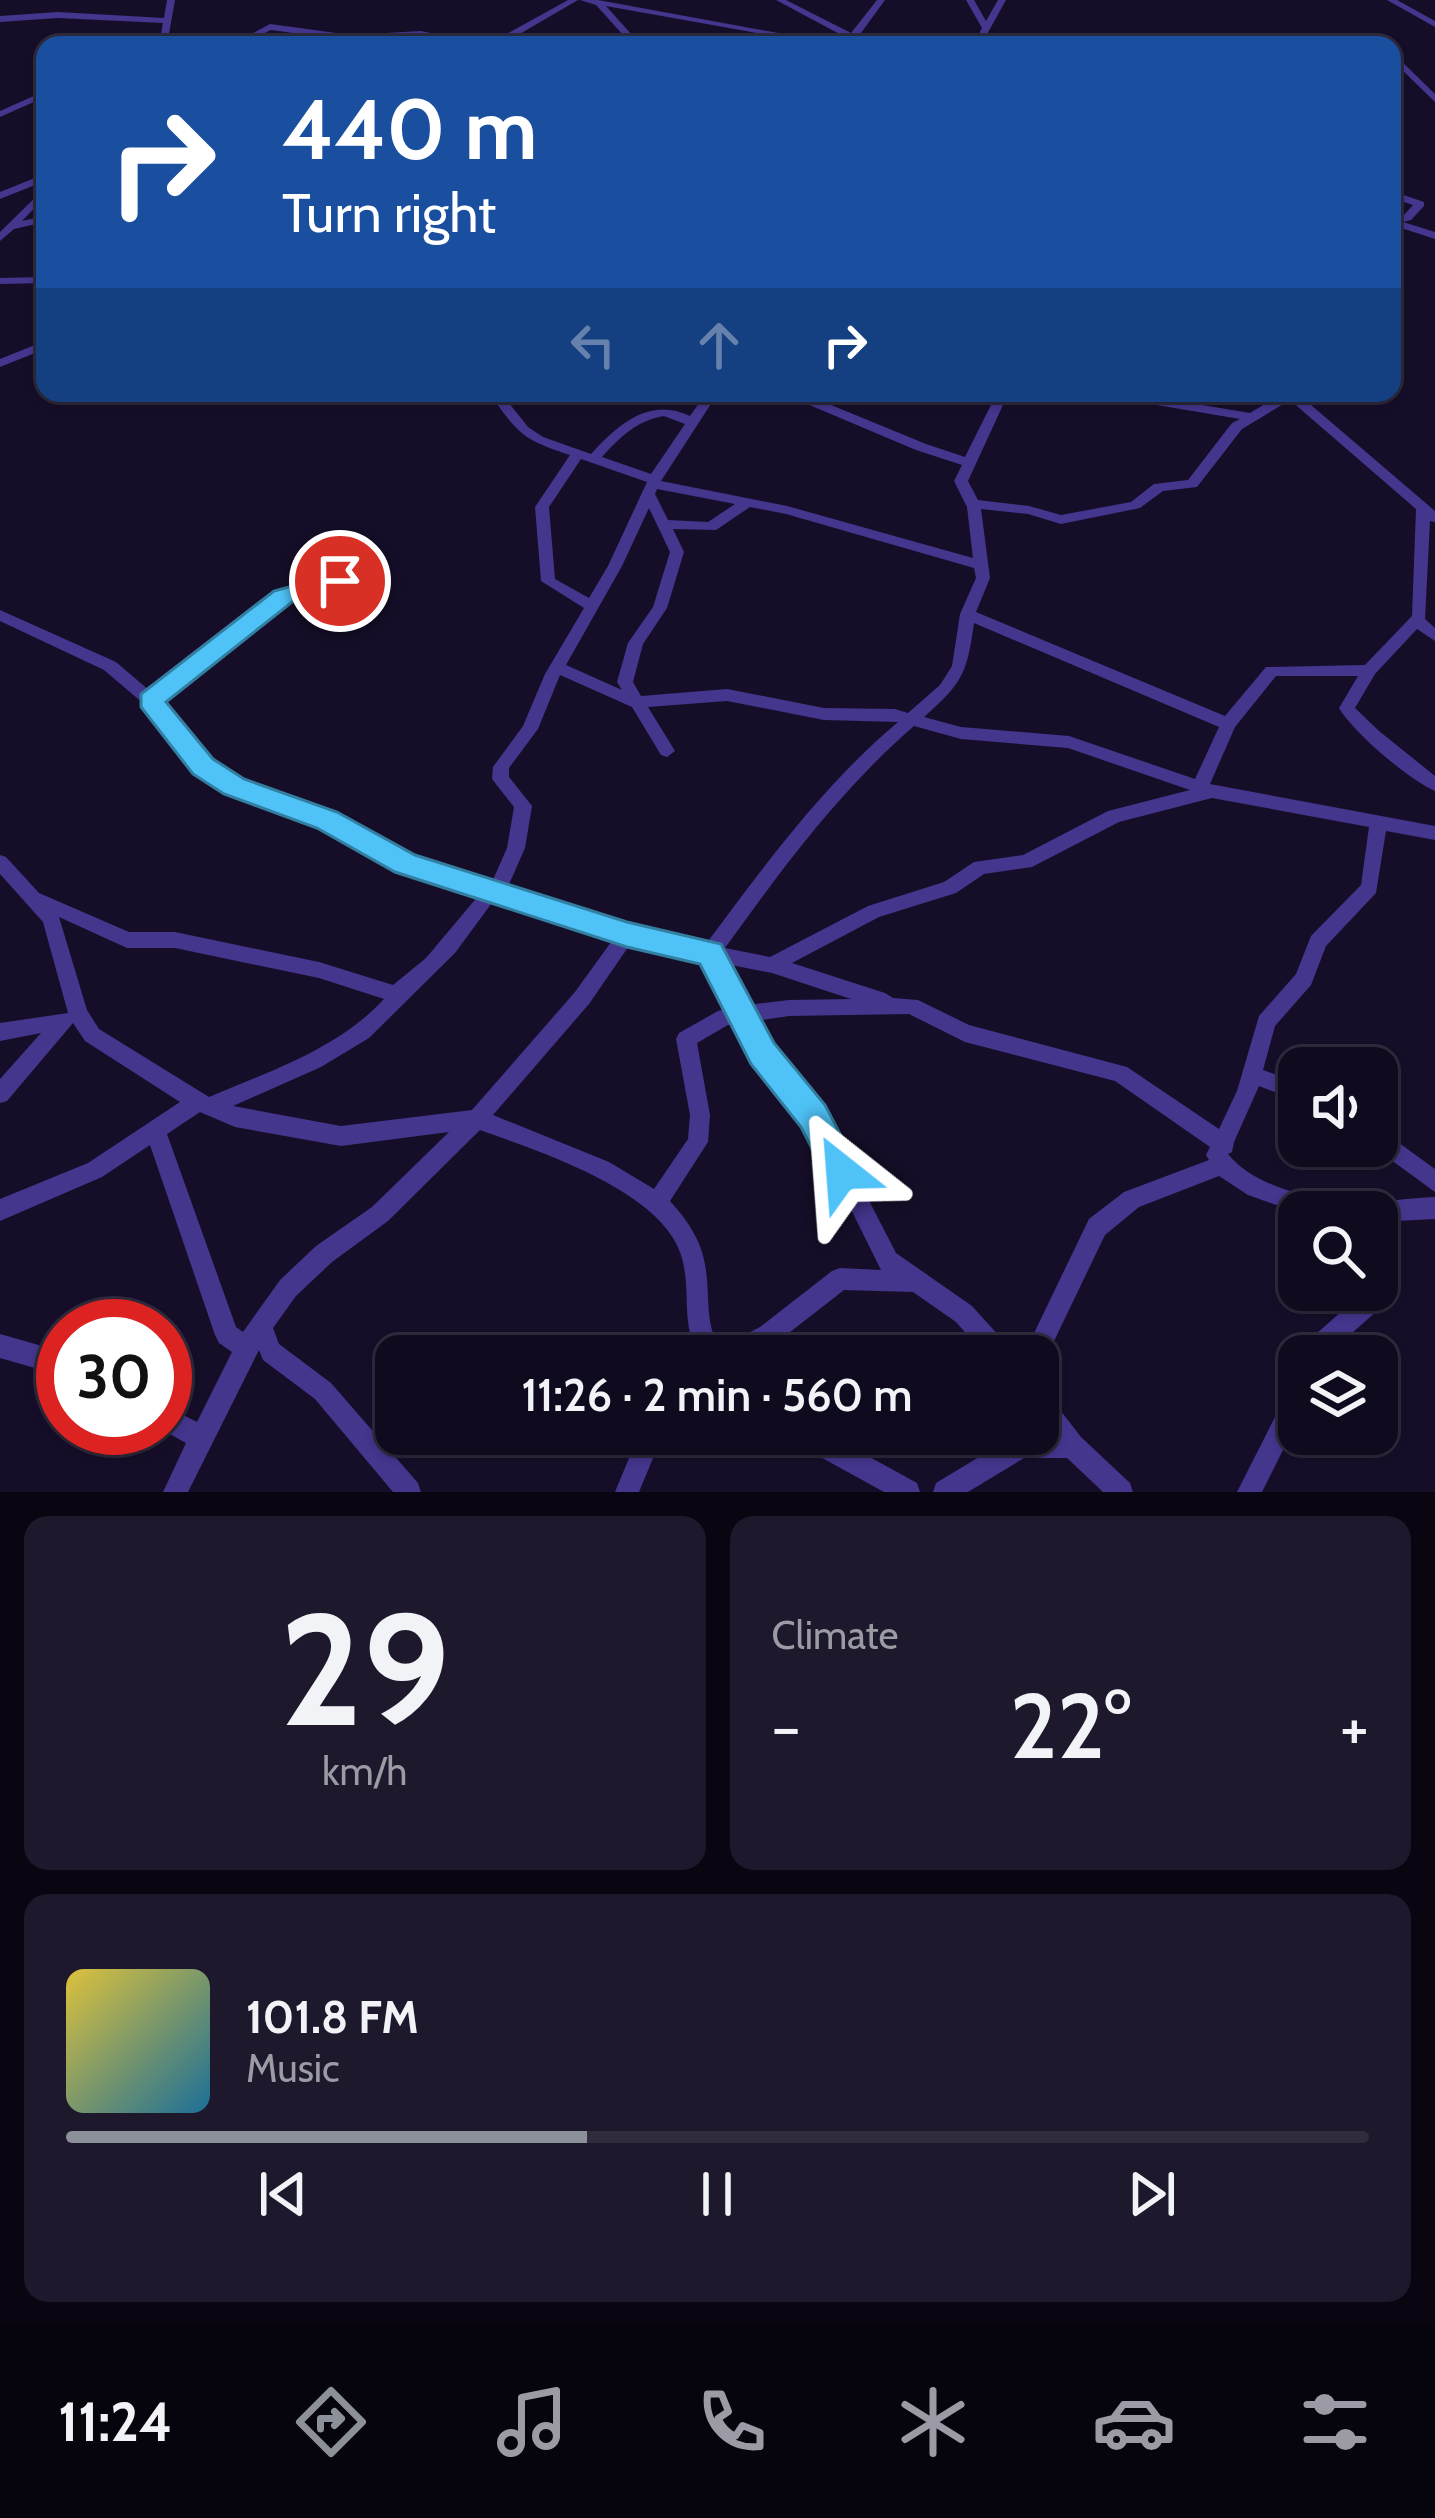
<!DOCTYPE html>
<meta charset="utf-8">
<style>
body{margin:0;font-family:Cabin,sans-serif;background:#1e182c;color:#f1f3f6;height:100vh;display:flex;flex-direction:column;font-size:45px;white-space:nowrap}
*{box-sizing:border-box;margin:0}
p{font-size:39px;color:#9c9aa4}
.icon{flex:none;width:66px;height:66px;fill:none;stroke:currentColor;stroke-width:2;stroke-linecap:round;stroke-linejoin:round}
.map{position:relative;height:1492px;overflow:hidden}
.side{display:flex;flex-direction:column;gap:24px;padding:24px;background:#090611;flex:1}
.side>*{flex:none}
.banner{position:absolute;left:36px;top:36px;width:1365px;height:366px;border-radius:24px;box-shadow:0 3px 9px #0004,0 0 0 3px #302b3d;background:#1a4fa0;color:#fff;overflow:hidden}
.controls{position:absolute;left:1278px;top:1047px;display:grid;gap:24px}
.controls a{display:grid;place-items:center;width:120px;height:120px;border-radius:24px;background:#100a1f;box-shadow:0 3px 9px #0004,0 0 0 3px #302b3d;font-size:60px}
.speed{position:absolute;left:36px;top:1299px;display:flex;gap:24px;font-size:60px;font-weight:700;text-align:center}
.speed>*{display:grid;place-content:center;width:156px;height:156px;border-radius:50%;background:#100a1f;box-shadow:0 3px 9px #0004,0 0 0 3px #302b3d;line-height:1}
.speed .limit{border:18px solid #d22;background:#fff;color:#111}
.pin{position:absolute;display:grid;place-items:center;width:102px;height:102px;color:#fff;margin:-51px;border:6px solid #fff;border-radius:50%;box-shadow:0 3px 12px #0007}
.me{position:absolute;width:132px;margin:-66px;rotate:332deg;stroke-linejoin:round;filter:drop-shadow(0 0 9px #0008)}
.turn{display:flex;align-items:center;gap:42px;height:252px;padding:0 48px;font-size:54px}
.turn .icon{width:156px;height:156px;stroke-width:2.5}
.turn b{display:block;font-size:84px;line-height:102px}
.lanes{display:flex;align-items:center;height:114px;padding:0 48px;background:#0003;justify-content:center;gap:60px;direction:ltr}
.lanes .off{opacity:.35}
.big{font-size:90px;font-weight:600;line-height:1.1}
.side .widget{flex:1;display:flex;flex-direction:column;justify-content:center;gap:18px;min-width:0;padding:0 42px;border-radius:24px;background:#1e182c}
.side .dial{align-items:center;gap:0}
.dial b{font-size:156px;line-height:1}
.song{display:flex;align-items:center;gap:36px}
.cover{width:144px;height:144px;border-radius:18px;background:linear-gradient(135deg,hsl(50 70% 55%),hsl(200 70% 35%))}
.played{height:12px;border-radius:6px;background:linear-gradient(90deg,#8c9099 40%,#302b3d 40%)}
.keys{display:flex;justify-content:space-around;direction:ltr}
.heat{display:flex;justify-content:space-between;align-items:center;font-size:66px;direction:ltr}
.side .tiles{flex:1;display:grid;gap:24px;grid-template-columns:1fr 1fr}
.widget:last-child{grid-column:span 2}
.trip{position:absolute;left:375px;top:1335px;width:684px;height:120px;border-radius:24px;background:#100a1f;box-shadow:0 3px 9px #0004,0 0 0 3px #302b3d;font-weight:600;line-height:120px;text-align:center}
.tab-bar{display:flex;height:192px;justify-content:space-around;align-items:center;background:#06040c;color:#9c9aa4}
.tab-bar .icon{width:84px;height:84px}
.tab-bar .selected{color:#8c9099}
.tab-bar b{font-size:54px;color:#f1f3f6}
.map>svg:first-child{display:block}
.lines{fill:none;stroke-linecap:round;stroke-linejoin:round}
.street{fill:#44358d;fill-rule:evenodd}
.route{fill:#4fc3f7;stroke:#337fa1;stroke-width:3}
</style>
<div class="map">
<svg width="1435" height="1492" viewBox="0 0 1435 1492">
<rect width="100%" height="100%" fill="#160e29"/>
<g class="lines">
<!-- street -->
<path class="street" d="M167,0h8l-8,45h-8l4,-22 -105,-5 -58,4v-6l58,-4 106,6z
M568,0h10l-67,39 -30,6h-19l-41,-8 -70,4 -80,-11 -21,10 20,5h-39l39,-21 81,11 70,-4 50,11 34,-7z
M580,0h18l245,45h-19l-218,-39 35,39h-9l-36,-40z
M776,0h10l65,33 26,-33h8l-27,37 13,8h-11z
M966,0h8l12,21 12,-21h8l-25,45h-8l9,-17z
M1387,0h10l38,21v6z
M1392,52l43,42v8l-43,-42z
M45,91v6l-45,20v-6z
M45,174v7l-45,18v-7z
M45,188v9l-23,24 23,-5v6l-31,7 -14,12v-9z
M1392,191l32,11v4l-13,14 -8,2 32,10v7l-43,-14v-8l12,-2 9,-10 -21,-7z
M45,277v6l-45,1v-6z
M45,341v8l-45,18v-8z
M489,393h12l27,34 15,10 48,17c26,-29 59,-58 99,-38l16,-23h12l-57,88 126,25 186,52 -6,-51 -13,-26 8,-16 -46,-15 -135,-57h18l15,5 112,46 39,13 29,-58 46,-6h37l-6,4 -68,8 -35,76 10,19 51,6 32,9 70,-13 23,-18 34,-4 44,-57 8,-4 -131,-22 -6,-4h28l119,20 33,-20h14l138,118v11l-5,-1 -5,98 10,9v13l-18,-12 -42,45 -20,34 24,23 56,45v15c-27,-12 -80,-57 -96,-83l19,-32h-82l-41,51 -25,57 225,42v14l-49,-9 -10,62 -50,53 -15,39 -36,41 -12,44 36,13v18l-40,-15 -25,56 -2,10 -4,2c27,34 89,47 131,48 25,0 51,-4 76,-5v22l-58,3v-10l-78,1 -51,-18 -29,-19 -80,31 -34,28 -62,129 -5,2v-10h-15l66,-137 35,-27 85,-32 -3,-5 4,-8 -95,-66 -150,-39 -56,-28 -120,2 -33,5 20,37 54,67 66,128 76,53 38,42 4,8h-28l-30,-34 -43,-30 -69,-2 -68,53 -24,13h-54c-18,-37 -6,-66 -17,-101 -19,-64 -143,-104 -201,-125l-92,91 -56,41 -36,34 -23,32 6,16 52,39 87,100 3,9h-28l-78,-93 -52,-39 -4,-10 -71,142h-25l23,-49 -27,-15h6v-22l32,16 35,-70 -13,-9 -4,-8 -65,-190 -48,32 -102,44v-22l88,-36 92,-61 -95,-61 -12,-18 -66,78 -7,2v-24l41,-46 -41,8v-18l68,-10 -25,-91 -43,-48v-19l6,2 33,36 90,39h46l144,30 74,23 33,-27 53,-63 -80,-26 -78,-44 -93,-33 -31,-21 -53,-67 -40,-34 -104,-49v-11l116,52 34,29 128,-99 62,-16 5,2 2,3 -2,3 -57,16 -128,101 49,62 31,19 93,33 78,44 81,23 15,-34 7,-41 -22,-28 1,-12 30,-41 22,-52 39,-66 -43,-27 -6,-74 35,-52c-49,-16 -51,-21 -81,-62zM1290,400l126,109 -4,107 -47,49 -99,2 -41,49 -249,-104 14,-34 -9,-69 47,5 33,10 79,-16 23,-17 34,-4 45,-58zM664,416l21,8 -34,50 -49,-17c17,-19 35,-37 62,-41zM581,459l66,23 -39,84 -19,32 -34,-19 -6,-72zM657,489l78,15 -27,18 -40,-2 -13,-26zM750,507l36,7 188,54 2,10 -16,36 -8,52 -12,19 -32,28 -13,-4 -71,-1 -97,-19 -86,7 -8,-14 10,-38 24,-36 17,-56 -11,-23 43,1zM649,508l21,44 -17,55 -25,36 -11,39 5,8 -56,-25 56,-99zM974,623l245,104 -24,52 -126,-43 -108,-9 -37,-10c39,-34 43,-44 50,-94zM560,675l72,32 29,48 6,2 8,-6 -27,-44 79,-6 97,19 74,2c-76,64 -133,143 -192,222l-79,-18 -120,-37 18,-41 7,-42 -23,-29v-9l29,-39zM914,726l47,13 107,9 122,42 -82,21 -85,44 -49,7 -30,20 -76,24 -98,51 -45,-9c57,-79 114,-157 189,-222zM1212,798l157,29 -8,58 -50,51 -15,38 -37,42 -22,75 -18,38 -92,-62 -158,-42 -51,-25 -25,-2 -8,-5 -93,-30 87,-46 77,-24 28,-19 48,-7 87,-45zM494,900l120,38 -39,54 -103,118 -131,16 -108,-20 88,-39 48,-29 86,-85zM59,917l68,31h48l144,30 65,21c-46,50 -114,72 -175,98l-110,-68 -12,-19zM631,943l73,17 25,48 -11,3 -39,22 -3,6 14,76 -2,24 -34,50 -45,-27 -116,-47 96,-111zM726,964l46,9 79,26 -62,1 -41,5zM738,1024l24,46 54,69 65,131 -41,-2 -8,3 -72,56 -40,21c-15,-24 -10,-50 -14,-77 -3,-28 -17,-49 -36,-70l38,-59 2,-27 -13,-72 31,-18zM200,1112l35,15 106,19 108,-14 -77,75 -56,39 -36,34 -37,52 -7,-5 -69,-193z
M1377,1127l58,42v23l-63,-46h5z
M1388,1275l8,3 3,8 -3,8 -70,62h-27v62l-37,74h-25l39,-77 15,-57 6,-3 3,-7 66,-58h11v-9z
M0,1334l63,18v24l-63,-18z
M1038,1388l8,4 35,45 49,46 3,9h-30l-36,-34h-43l-56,34h-35l3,-9 76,-46 9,-3h27l-10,-14z
M639,1434h24l-24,58h-24z
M792,1434h36l89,49 3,9h-36l-89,-49z"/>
</g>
<!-- route -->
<path class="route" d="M340,573l8,2v11l-56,16 -126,100 47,57 31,20 93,33 78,43 212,67 94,22 53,99 51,62 35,67 -5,12 -13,5 -12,-5 -29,-57 -50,-63 -51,-100 -73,-17 -232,-75 -78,-44 -93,-34 -31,-20 -52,-67v-13l133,-103z"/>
</svg>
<div class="controls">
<a><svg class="icon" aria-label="sound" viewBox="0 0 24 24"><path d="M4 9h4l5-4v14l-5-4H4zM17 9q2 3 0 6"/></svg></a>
<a><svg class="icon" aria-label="search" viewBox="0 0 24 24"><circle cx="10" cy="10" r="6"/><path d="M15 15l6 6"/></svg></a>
<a><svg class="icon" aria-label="layers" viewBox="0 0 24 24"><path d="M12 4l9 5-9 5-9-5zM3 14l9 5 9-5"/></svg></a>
</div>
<div class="speed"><div class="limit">30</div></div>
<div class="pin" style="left:340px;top:581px;background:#d93025"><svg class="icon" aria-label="arrive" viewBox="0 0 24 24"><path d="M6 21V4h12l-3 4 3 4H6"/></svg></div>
<svg class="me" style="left:842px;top:1172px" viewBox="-20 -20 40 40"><path d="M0-17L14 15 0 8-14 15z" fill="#4fc3f7" stroke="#fff" stroke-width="4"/></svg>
<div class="trip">11:26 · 2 min · 560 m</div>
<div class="banner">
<div class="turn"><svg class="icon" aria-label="right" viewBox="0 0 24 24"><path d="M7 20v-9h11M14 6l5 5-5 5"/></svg><div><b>440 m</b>Turn right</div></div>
<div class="lanes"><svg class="icon off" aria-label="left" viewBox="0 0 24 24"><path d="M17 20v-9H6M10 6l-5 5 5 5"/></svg><svg class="icon off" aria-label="ahead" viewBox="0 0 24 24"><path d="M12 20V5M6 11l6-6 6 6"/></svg><svg class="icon" aria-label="right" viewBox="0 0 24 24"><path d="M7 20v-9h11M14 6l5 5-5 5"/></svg></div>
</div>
</div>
<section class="side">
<div class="tiles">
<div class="widget dial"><b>29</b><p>km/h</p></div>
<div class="widget"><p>Climate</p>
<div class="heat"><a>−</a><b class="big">22°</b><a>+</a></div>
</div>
<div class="widget">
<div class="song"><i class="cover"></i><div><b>101.8 FM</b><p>Music</p></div></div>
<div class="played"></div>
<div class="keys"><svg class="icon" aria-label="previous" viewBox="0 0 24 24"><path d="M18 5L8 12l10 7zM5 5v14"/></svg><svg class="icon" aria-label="pause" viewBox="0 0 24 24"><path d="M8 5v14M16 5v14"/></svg><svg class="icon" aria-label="next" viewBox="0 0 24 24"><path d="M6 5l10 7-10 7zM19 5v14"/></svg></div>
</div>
</div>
</section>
<nav class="tab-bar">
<b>11:24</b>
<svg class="icon selected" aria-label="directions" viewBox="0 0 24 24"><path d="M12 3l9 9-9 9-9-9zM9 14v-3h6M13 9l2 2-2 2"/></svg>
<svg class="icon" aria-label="music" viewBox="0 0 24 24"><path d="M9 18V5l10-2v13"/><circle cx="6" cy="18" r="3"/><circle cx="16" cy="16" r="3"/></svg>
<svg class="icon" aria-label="phone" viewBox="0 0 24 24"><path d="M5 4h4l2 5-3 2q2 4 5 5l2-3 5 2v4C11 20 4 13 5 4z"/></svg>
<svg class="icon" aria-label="climate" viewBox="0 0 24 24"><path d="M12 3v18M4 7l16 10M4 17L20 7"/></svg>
<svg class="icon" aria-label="car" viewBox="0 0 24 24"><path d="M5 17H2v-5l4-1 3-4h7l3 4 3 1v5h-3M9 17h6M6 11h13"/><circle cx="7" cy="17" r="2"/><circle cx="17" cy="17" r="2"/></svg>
<svg class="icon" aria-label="filters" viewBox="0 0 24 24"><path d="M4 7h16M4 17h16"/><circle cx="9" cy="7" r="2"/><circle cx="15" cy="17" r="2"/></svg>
</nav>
